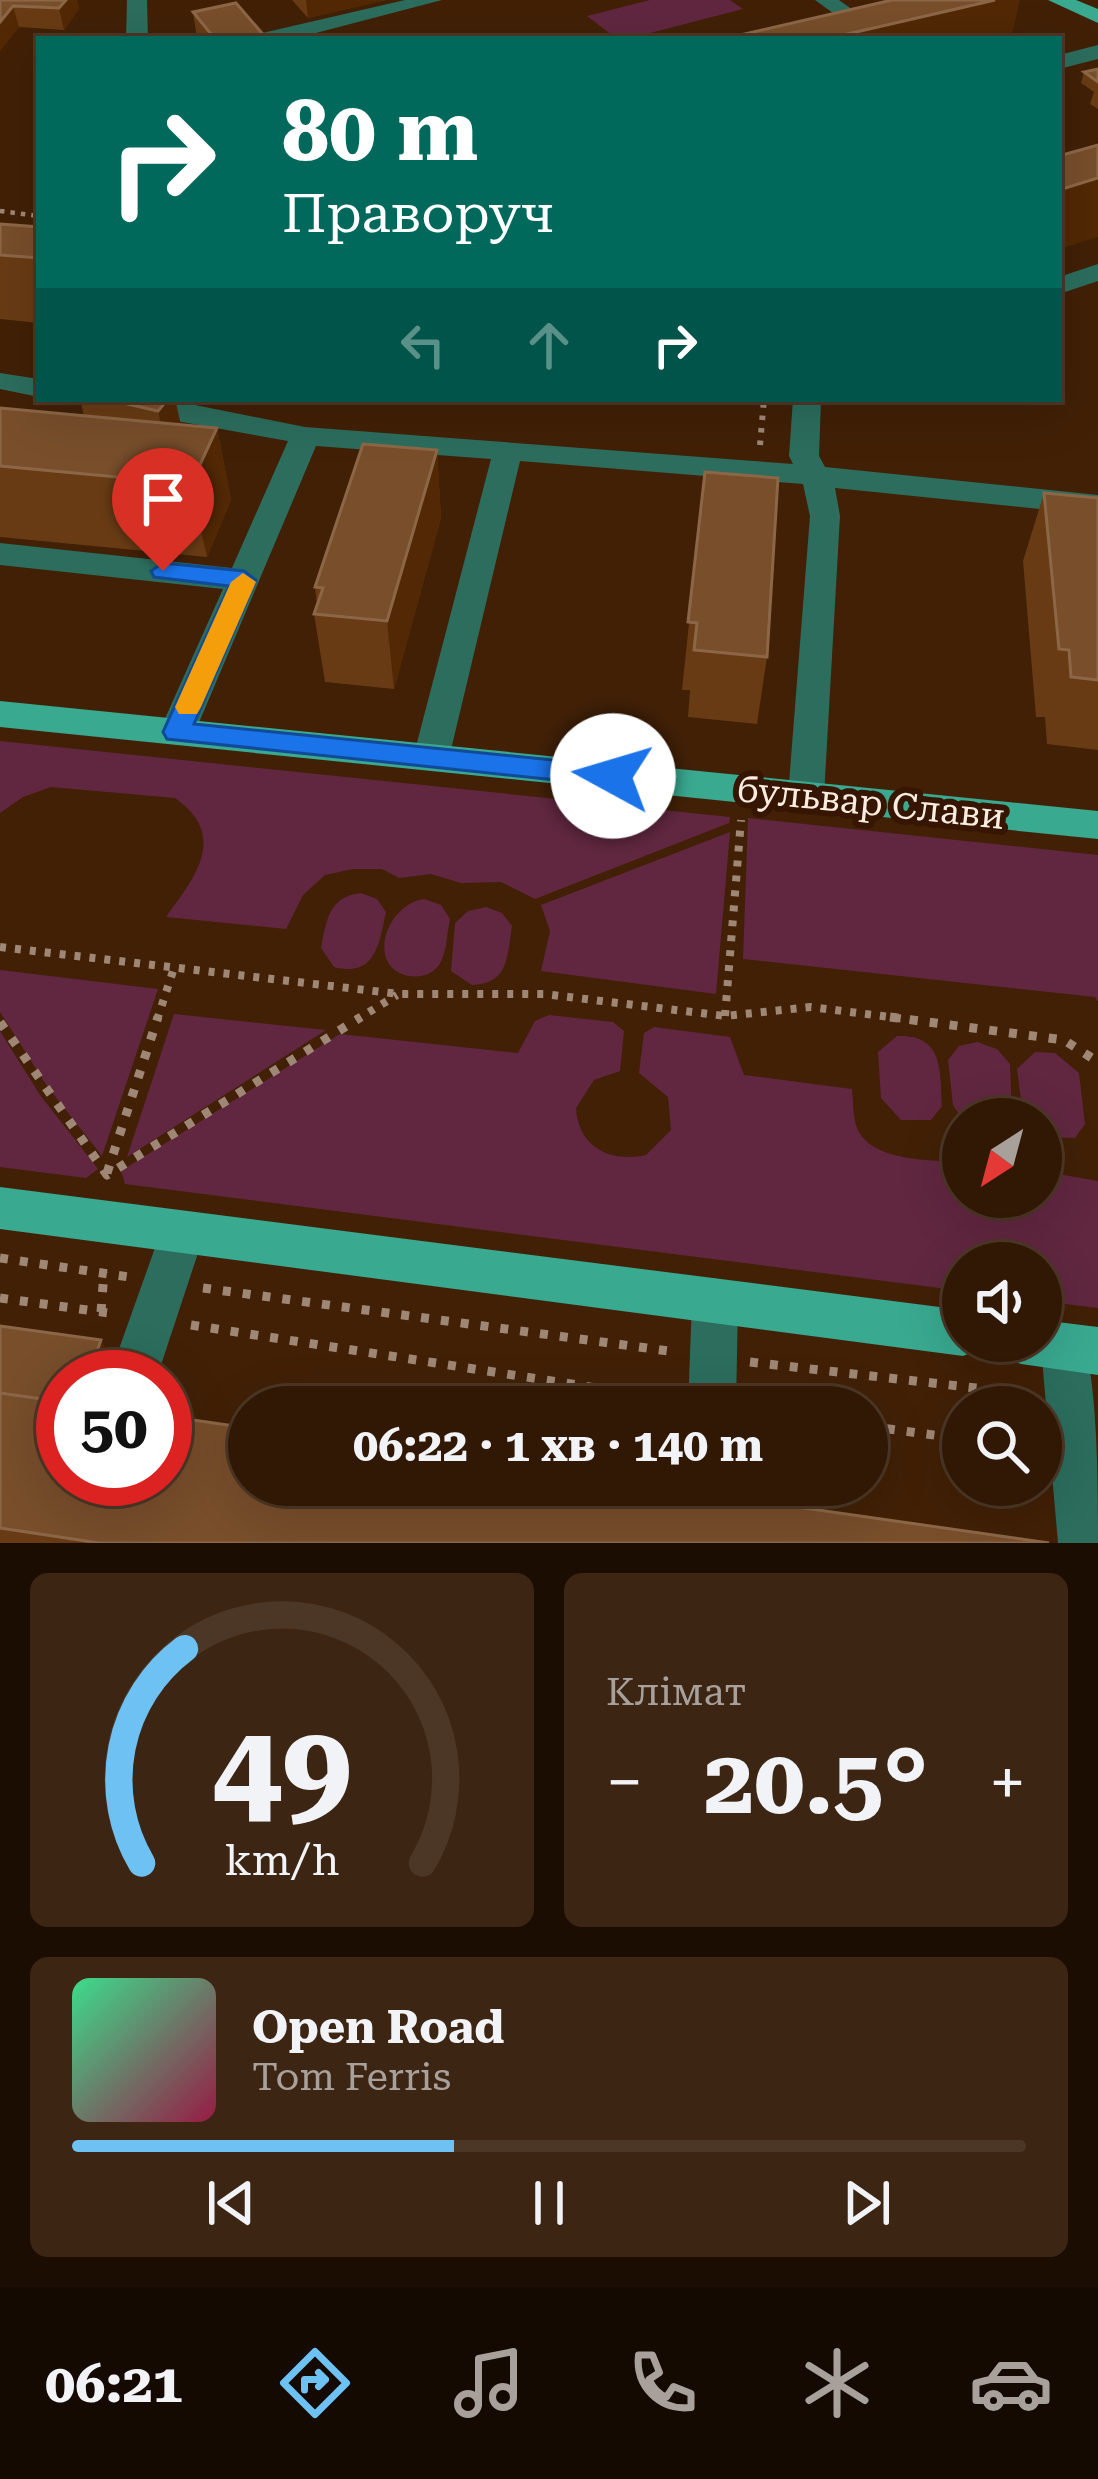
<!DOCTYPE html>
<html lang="uk">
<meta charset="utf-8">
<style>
body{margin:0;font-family:"Roboto Serif",serif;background:#3d2513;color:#f1f3f6;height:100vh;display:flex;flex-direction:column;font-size:45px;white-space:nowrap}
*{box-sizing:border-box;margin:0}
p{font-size:39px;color:#a8a09a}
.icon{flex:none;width:66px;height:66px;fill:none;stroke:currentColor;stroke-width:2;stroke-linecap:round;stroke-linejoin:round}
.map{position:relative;height:1543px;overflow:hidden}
.drawer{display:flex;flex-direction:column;gap:30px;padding:30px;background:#1b0d02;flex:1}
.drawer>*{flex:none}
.banner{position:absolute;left:36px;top:36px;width:1026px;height:366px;border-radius:0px;box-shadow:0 12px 48px #0002,0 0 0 3px #4c3726;background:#00695c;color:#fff;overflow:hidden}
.needle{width:78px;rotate:216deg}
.fabs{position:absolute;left:942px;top:1098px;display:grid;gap:24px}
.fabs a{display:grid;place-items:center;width:120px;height:120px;border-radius:50%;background:#311804;box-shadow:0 12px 48px #0002,0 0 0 3px #4c3726;font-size:60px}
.speed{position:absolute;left:36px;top:1350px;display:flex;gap:24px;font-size:60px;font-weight:700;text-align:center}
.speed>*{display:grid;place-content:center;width:156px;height:156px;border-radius:50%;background:#311804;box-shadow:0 12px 48px #0002,0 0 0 3px #4c3726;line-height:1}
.speed .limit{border:18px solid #d22;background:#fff;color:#111}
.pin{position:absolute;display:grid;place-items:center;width:102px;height:102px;color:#fff;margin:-123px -51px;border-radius:50% 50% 50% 0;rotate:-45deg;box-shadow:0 0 12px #0007}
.pin .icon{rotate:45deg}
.me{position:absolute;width:132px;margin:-66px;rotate:276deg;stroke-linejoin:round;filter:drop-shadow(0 0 9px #0008)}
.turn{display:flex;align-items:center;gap:42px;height:252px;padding:0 48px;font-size:54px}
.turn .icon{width:156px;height:156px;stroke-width:2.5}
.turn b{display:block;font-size:84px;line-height:102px}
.lanes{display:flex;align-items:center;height:114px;padding:0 48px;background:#0003;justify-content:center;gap:60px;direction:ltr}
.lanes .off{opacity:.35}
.big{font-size:90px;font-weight:700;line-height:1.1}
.drawer .tile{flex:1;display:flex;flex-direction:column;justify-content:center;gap:18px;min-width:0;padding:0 42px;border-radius:18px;background:#3d2513}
.drawer .dial{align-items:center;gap:0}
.dial svg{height:312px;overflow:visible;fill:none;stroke:#4c3726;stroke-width:7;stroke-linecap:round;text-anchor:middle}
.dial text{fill:#f1f3f6;stroke:none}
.song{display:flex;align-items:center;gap:36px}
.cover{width:144px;height:144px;border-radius:18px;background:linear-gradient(135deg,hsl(150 70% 55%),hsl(340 70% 35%))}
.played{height:12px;border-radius:6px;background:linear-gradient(90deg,#6dc2f3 40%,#4c3726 40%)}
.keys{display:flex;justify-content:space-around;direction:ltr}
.heat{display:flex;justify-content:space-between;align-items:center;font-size:66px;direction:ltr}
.drawer .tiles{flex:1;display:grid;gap:30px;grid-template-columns:1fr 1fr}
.tile:last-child{grid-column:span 2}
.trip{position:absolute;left:228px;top:1386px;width:660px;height:120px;border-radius:60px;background:#311804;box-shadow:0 12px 48px #0002,0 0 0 3px #4c3726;font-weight:700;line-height:120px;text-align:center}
.dock{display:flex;height:192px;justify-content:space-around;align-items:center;background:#140a02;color:#a8a09a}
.dock .icon{width:84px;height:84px}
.dock .active{color:#6dc2f3}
.dock b{font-size:54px;color:#f1f3f6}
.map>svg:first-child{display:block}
.green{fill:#612740}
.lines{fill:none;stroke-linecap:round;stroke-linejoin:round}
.path-far3{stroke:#9f8775;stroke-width:4.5;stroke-dasharray:4.5 6;stroke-linecap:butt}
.path-far2{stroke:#9f8775;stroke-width:6;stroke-dasharray:4.5 8;stroke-linecap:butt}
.path-far1{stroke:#9f8775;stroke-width:8;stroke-dasharray:6 9;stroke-linecap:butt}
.path{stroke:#9f8775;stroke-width:9;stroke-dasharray:8 12;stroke-linecap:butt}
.minor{fill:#2c6d5d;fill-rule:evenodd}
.major{fill:#39a990;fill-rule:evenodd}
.wall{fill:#683b14}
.shaded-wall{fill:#522805}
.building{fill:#784e2b;stroke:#8c6747;stroke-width:3}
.route{fill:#1a73e8;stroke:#114b97;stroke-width:3}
.slow{fill:#f59e0b}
.labels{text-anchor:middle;stroke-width:12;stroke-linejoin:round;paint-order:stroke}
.street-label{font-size:36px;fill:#fbece2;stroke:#361600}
</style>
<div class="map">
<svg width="1098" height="1543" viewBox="0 0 1098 1543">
<rect width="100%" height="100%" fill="#412006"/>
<!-- green -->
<path class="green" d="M650,0h80l13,9 -116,30h-10l-30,-23z
M0,741l730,76 -1,6 -194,76 -34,-17 -40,1 -30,-9 -32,4 -17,-9h-29l-28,6 -22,20 -17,34 -120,-12c29,-40 63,-81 9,-119l-124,-11 -28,10 -23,16z
M748,818l350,37v147l-3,-5 -352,-38z
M730,832l-14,162 -175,-23 9,-40 -9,-26z
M361,893l16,6 9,13c-7,31 -10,66 -52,55l-13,-19c6,-28 7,-51 40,-55z
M424,899l17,6 9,14c-3,13 -3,35 -11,46 -11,16 -39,15 -50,-1 -15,-24 8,-62 35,-65z
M486,907l16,6 10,13c-5,30 -3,58 -40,59l-21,-14 4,-48 13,-12z
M0,970l158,19 -56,167 -55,-70 -47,-74z
M174,1014l152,16 -199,127z
M549,1015l64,7 11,9 -4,40 -26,9 -18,28c2,39 34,55 70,47l25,-25 -3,-33 -29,-24 5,-40 10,-6 76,10 14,38 108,14c1,12 1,28 5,39 15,35 75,31 106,35v34h78v-26l57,10v127l-57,-7v-38h-78v28l-838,-107 -4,-13 219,-137 178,19 17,-32z
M0,1031l40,64 58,74 -12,9 -86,-11z
M897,1036c47,-2 43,35 45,70l-11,14h-30l-20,-22 -3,-46z
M977,1042l20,7 13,15 2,55 -49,2 -10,-16 -5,-45 11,-14z
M1035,1052l20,1 24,20 6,51 -10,14 -31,-1 -3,-18 -18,-4 -6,-46z"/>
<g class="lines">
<!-- path-far3 -->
<path class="path-far3" d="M0,211l39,5"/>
<!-- path-far2 -->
<path class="path-far2" d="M760,445l4,-46"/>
<!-- path-far1 -->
<path class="path-far1" d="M0,947l399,47h145l181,22 86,-9 102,13
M725,1016l16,-196
M157,1020l17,-52
M356,1020l41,-25"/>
<!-- path -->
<path class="path" d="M890,1017l174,23 34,22
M0,1022l107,153 254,-158
M107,1173l51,-156
M0,1258l129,19
M203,1288l473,64
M0,1298l116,16
M101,1312l3,-40
M191,1325l483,75
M750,1362l278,32
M867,1426l96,13"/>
<!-- minor -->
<path class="minor" d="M127,0h20l1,39h-22z
M405,0h37l-149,39h-38l3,-5z
M815,0h24l52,37 -22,2z
M1098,45v14l-39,10v-14z
M1098,264v17l-39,13v-17z
M0,373l39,6v18l-39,-8z
M90,399h75l140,28 488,37 -4,-8 4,-57h28l-2,57 6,11 273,28v20l-263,-27 5,28 -16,280 -5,10 -13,4 -13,-4 -5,-10 22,-280 -7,-32 -283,-23 -71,297 -5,9 -13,4 -13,-4 -5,-9 78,-299 -175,-13 -121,286 -6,9 -12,4 -12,-4 -6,-9 64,-143 -223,-24v-22l232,25 56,-127 -184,-33z
M182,1211l16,6 7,15 -48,145h-48l57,-160z
M715,1278l16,7 7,16 -2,106h-48l4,-106 7,-16z
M1065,1323l17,7c16,59 16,149 16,213h-40l-17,-196 7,-17z"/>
<!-- major -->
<path class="major" d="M1048,0h28l22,9v14z
M0,701l1098,110v28l-1098,-112z
M0,1187l963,123v31h20l-3,8 -17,7 -963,-127z
M1041,1320l57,7v48l-77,-11 -17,-6 -7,-17h44z"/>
</g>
<!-- wall -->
<path class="wall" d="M0,0h77l2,9 -15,21 -45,-3 -19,24z
M292,0h94l-78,18z
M193,12l74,27h-70z
M1098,69v40l-8,-5 4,-12 -13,-9 3,-11z
M0,224l39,3v96l-39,-4z
M80,399h95l6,26 36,3 14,72 -24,57 -207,-20v-129l84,8z
M437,450l4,68 -47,171 -69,-7 -11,-68 3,-9 -2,-18z
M705,472l62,185 -10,67 -69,-7 2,-27h-8z
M1044,493l54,5v252l-51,-6 -2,-27h-9l-13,-156z
M0,1326l106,23 -43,130 986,64h-1049z"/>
<!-- shaded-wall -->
<path class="shaded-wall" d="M66,0h11l2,9 -15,21 -5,-22z
M306,0h80l-78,18z
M995,0h25l-9,39h-185z
M13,6l6,21 -19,24v-29z
M1098,178v59l-39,12v-59z
M168,399h7l6,27 -15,20 -8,-35z
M217,428l14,72 -24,57 -16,-73z
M437,450l4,68 -47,171 -7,-68z
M101,1340l5,9 -9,28h-9z"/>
<!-- building -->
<path class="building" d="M0,0h66l-7,8 -46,-2 -13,16z
M892,0h103l-169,39h-103z
M236,3l31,36h-52l-22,-27z
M1098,69v13l-14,-10z
M1098,145v33l-39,12v-34z
M0,224l39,3v31l-39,-3z
M106,399h62l-10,12z
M0,408l217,20 -26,56 -191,-18z
M363,444l74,6 -50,171 -73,-7 9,-26 -8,-1z
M705,472l73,6 -11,179 -73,-7 3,-27 -9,-1z
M1044,493l54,5v182l-27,-3 -2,-27 -10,-1z
M0,1326l101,14 -13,37h-25v25l-63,-9z
M0,1393l63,9v77h102v-63l84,12v57h395l405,58h-950l-99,-15z"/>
<!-- route -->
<path class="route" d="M163,563l81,8 12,9 -62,144 419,42 14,10 -14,10 -446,-47 -4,-7 66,-146 -75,-9 -3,-6z"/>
<!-- slow -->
<path class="slow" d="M243,573l13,9 -55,125 -4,7h-18l-4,-7 56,-125z"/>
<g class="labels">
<!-- street labels -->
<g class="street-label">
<text transform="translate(871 802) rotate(6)" y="13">бульвар Слави</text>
</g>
</g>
</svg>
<div class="fabs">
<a><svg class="needle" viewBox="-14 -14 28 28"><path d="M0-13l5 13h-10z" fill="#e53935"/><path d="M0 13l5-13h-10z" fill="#a8a09a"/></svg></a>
<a><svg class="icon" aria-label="sound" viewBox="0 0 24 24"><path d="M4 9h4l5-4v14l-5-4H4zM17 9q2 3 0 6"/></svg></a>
<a><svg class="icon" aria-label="search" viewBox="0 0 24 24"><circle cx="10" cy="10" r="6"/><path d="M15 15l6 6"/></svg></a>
</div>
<div class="speed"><div class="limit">50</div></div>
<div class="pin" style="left:163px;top:571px;background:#d93025"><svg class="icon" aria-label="arrive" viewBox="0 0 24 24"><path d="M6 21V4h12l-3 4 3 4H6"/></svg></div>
<svg class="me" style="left:613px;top:776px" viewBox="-20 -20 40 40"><circle r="19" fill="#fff"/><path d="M0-13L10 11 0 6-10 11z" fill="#1a73e8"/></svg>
<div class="trip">06:22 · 1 хв · 140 m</div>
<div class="banner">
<div class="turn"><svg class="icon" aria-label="right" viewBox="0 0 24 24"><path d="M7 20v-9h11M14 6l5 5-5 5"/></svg><div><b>80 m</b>Праворуч</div></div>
<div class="lanes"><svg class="icon off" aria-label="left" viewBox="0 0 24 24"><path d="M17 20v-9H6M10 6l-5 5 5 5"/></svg><svg class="icon off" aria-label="ahead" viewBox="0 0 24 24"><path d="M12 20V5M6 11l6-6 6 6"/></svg><svg class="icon" aria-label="right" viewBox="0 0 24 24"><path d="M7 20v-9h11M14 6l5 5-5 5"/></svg></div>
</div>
</div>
<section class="drawer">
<div class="tiles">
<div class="tile dial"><svg viewBox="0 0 100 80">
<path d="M14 69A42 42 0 1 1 86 69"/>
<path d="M14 69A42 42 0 0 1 25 14" stroke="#6dc2f3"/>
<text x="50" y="56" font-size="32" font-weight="700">49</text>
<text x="50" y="72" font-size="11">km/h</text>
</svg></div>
<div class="tile"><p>Клімат</p>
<div class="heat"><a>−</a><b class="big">20.5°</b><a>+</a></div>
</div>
<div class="tile">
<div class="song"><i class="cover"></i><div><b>Open Road</b><p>Tom Ferris</p></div></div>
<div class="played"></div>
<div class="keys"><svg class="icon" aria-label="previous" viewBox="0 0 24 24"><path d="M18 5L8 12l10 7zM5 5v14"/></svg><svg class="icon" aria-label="pause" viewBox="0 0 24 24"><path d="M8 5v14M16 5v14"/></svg><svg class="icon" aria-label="next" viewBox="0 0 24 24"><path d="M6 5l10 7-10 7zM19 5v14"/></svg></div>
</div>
</div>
</section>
<nav class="dock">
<b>06:21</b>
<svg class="icon active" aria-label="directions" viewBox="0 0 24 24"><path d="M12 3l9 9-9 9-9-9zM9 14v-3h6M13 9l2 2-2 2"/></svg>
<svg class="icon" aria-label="music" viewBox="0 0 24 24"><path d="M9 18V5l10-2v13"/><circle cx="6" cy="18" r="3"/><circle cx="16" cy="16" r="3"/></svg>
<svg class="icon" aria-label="phone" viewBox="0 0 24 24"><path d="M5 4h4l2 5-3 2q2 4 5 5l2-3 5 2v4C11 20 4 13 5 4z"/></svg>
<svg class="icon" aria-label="climate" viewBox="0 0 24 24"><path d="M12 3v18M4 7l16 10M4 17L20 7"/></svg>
<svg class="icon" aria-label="car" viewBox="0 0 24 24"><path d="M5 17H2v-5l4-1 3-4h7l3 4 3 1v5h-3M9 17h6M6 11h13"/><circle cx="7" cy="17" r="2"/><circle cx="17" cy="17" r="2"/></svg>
</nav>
